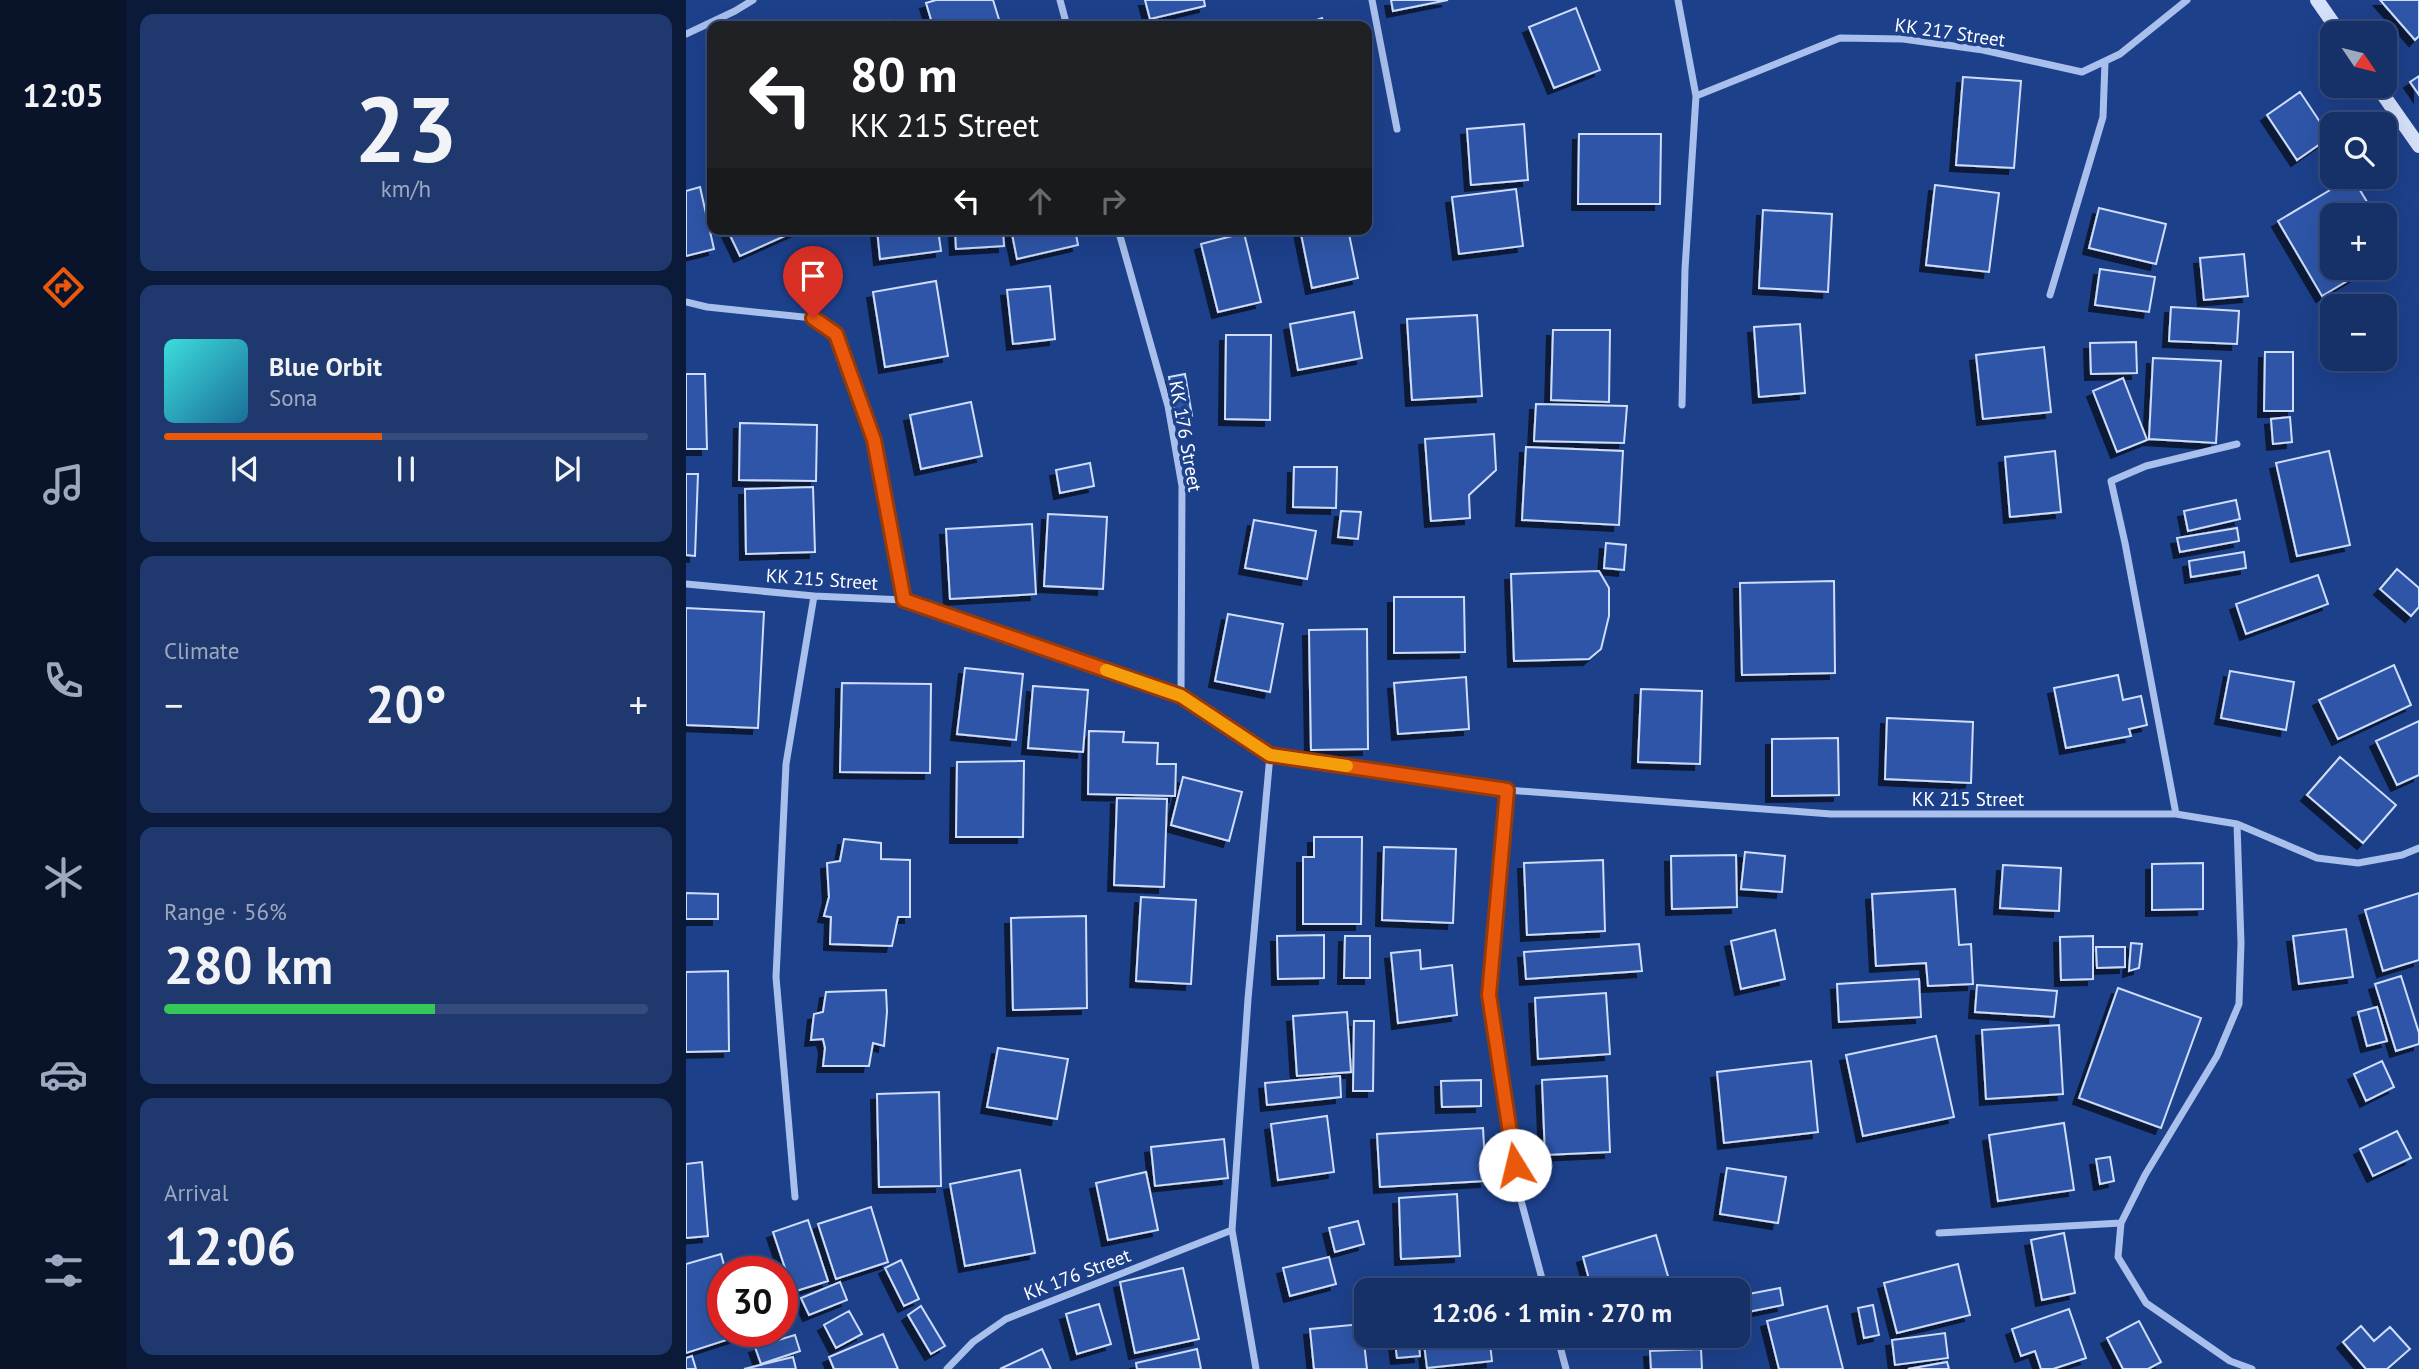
<!DOCTYPE html>
<meta charset="utf-8">
<style>
body{margin:0;font-family:"PT Sans",sans-serif;background:#1f386e;color:#f1f3f6;height:100vh;display:flex;flex-direction:column;font-size:26px;white-space:nowrap}
*{box-sizing:border-box;margin:0}
p{font-size:23px;color:#9ea9c0}
.icon{flex:none;width:38px;height:38px;fill:none;stroke:currentColor;stroke-width:2;stroke-linecap:round;stroke-linejoin:round}
.map{position:relative;flex:1;overflow:hidden}
.sheet{display:flex;flex-direction:column;gap:14px;padding:14px;background:#0c1a39;width:560px}
.sheet>*{flex:none}
.top-card{position:absolute;left:21px;top:21px;width:665px;height:214px;border-radius:14px;box-shadow:0 7px 28px #0002,0 0 0 2px #354b7c;background:#202124;color:#fff;overflow:hidden}
.needle{width:46px;rotate:125deg}
.tools{position:absolute;left:1634px;top:21px;display:grid;gap:14px}
.tools a{display:grid;place-items:center;width:77px;height:77px;border-radius:14px;background:#163068;box-shadow:0 7px 28px #0002,0 0 0 2px #354b7c;font-size:35px}
.speed{position:absolute;left:21px;top:1256px;display:flex;gap:14px;font-size:35px;font-weight:700;text-align:center}
.speed>*{display:grid;place-content:center;width:91px;height:91px;border-radius:50%;background:#163068;box-shadow:0 7px 28px #0002,0 0 0 2px #354b7c;line-height:1}
.speed .limit{border:10px solid #d22;background:#fff;color:#111}
.pin{position:absolute;display:grid;place-items:center;width:60px;height:60px;color:#fff;margin:-72px -30px;border-radius:50% 50% 50% 0;rotate:-45deg;box-shadow:0 0 7px #0007}
.pin .icon{rotate:45deg}
.me{position:absolute;width:77px;margin:-38px;rotate:351deg;stroke-linejoin:round;filter:drop-shadow(0 0 5px #0008)}
.turn{display:flex;align-items:center;gap:24px;height:147px;padding:0 28px;font-size:32px}
.turn .icon{width:91px;height:91px;stroke-width:2.5}
.turn b{display:block;font-size:49px;line-height:60px}
.lanes{display:flex;align-items:center;height:66px;padding:0 28px;background:#0003;justify-content:center;gap:35px;direction:ltr}
.lanes .off{opacity:.35}
.big{font-size:52px;font-weight:700;line-height:1.1}
.sheet .tile{flex:1;display:flex;flex-direction:column;justify-content:center;gap:10px;min-width:0;padding:0 24px;border-radius:14px;background:#1f386e}
.sheet .dial{align-items:center;gap:0}
.dial b{font-size:91px;line-height:1}
.song{display:flex;align-items:center;gap:21px}
.cover{width:84px;height:84px;border-radius:10px;background:linear-gradient(135deg,hsl(180 70% 55%),hsl(200 70% 35%))}
.played{height:7px;border-radius:4px;background:linear-gradient(90deg,#ea580c 45%,#354b7c 45%)}
.keys{display:flex;justify-content:space-around;direction:ltr}
.heat{display:flex;justify-content:space-between;align-items:center;font-size:38px;direction:ltr}
.charge{height:10px;border-radius:5px;background:linear-gradient(90deg,#34c759 56%,#354b7c 0)}
.trip{position:absolute;left:668px;top:1278px;width:396px;height:70px;border-radius:14px;background:#163068;box-shadow:0 7px 28px #0002,0 0 0 2px #354b7c;font-weight:700;line-height:70px;text-align:center}
main{display:flex;flex:1;min-height:0}
.tabs{display:flex;flex-direction:column;width:126px;justify-content:space-around;align-items:center;background:#09132a;color:#9ea9c0}
.tabs .icon{width:49px;height:49px}
.tabs .on{color:#ea580c}
.tabs b{font-size:32px;color:#f1f3f6}
.map>svg:first-child{display:block}
.building{fill:#2d55a8;stroke:#ceddf9;stroke-width:2;filter:url(#shadow)}
.lines{fill:none;stroke-linecap:round;stroke-linejoin:round}
.street{stroke:#a9bfec;stroke-width:7}
.secondary{stroke:#d5e0f9;stroke-width:14}
.route-casing{stroke:#983908;stroke-width:18}
.route{stroke:#ea580c;stroke-width:12}
.slow{stroke:#f59e0b;stroke-width:12}
.labels{text-anchor:middle;stroke-width:7;stroke-linejoin:round;paint-order:stroke}
.street-label{font-size:19px;fill:#fff;stroke:#1d408b}
</style>
<main>
<nav class="tabs">
<b>12:05</b>
<svg class="icon on" aria-label="directions" viewBox="0 0 24 24"><path d="M12 3l9 9-9 9-9-9zM9 14v-3h6M13 9l2 2-2 2"/></svg>
<svg class="icon" aria-label="music" viewBox="0 0 24 24"><path d="M9 18V5l10-2v13"/><circle cx="6" cy="18" r="3"/><circle cx="16" cy="16" r="3"/></svg>
<svg class="icon" aria-label="phone" viewBox="0 0 24 24"><path d="M5 4h4l2 5-3 2q2 4 5 5l2-3 5 2v4C11 20 4 13 5 4z"/></svg>
<svg class="icon" aria-label="climate" viewBox="0 0 24 24"><path d="M12 3v18M4 7l16 10M4 17L20 7"/></svg>
<svg class="icon" aria-label="car" viewBox="0 0 24 24"><path d="M5 17H2v-5l4-1 3-4h7l3 4 3 1v5h-3M9 17h6M6 11h13"/><circle cx="7" cy="17" r="2"/><circle cx="17" cy="17" r="2"/></svg>
<svg class="icon" aria-label="filters" viewBox="0 0 24 24"><path d="M4 7h16M4 17h16"/><circle cx="9" cy="7" r="2"/><circle cx="15" cy="17" r="2"/></svg>
</nav>
<section class="sheet">
<div class="tile dial"><b>23</b><p>km/h</p></div>
<div class="tile">
<div class="song"><i class="cover"></i><div><b>Blue Orbit</b><p>Sona</p></div></div>
<div class="played"></div>
<div class="keys"><svg class="icon" aria-label="previous" viewBox="0 0 24 24"><path d="M18 5L8 12l10 7zM5 5v14"/></svg><svg class="icon" aria-label="pause" viewBox="0 0 24 24"><path d="M8 5v14M16 5v14"/></svg><svg class="icon" aria-label="next" viewBox="0 0 24 24"><path d="M6 5l10 7-10 7zM19 5v14"/></svg></div>
</div>
<div class="tile"><p>Climate</p>
<div class="heat"><a>−</a><b class="big">20°</b><a>+</a></div>
</div>
<div class="tile"><p>Range · 56%</p><b class="big">280 km</b><div class="charge"></div></div>
<div class="tile"><p>Arrival</p><b class="big">12:06</b></div>
</section>
<div class="map">
<svg width="1733" height="1369" viewBox="0 0 1733 1369">
<defs>
<filter id="shadow"><feDropShadow dx="-6" dy="6" stdDeviation="0" flood-color="#0009"/></filter>
</defs>
<rect width="100%" height="100%" fill="#1d408b"/>
<!-- building -->
<path class="building" d="M250,0h57l8,26h-68l-7,-23z
M459,0h59l1,6 -55,13z
M705,0h57l-55,11z
M1694,0h39v36l-4,4z
M890,8l24,62 -46,18 -25,-61z
M636,18l3,8h-25z
M203,20l1,6h-33z
M1733,76v19l-9,-13z
M1277,77l58,4 -7,87 -58,-3z
M1614,92l30,45 -33,23 -30,-45z
M838,124l4,56 -57,5 -4,-56z
M893,134h82l-1,70h-82z
M1666,177l23,38h-42v53h36l-47,28 -44,-75z
M1249,185l64,8 -10,79 -63,-7z
M14,187l14,62 -28,7v-65z
M830,189l7,57 -64,8 -7,-57z
M1413,208l67,16 -10,40 -67,-16z
M1077,210l69,4 -4,78 -69,-4z
M41,229h68l1,2 -56,25z
M191,229h61l3,22 -61,8z
M269,229h48l1,17 -48,3z
M325,229h64l3,16 -61,14z
M614,229h48l10,49 -46,10z
M558,233l17,69 -43,10 -17,-68z
M1699,233l11,18 -11,7z
M1558,254l4,42 -44,4 -4,-42z
M1414,269l55,8 -6,35 -54,-7z
M250,281l12,75 -63,11 -12,-75z
M364,286l5,53 -42,5 -6,-54z
M1485,307l68,4 -2,33 -68,-3z
M668,312l8,46 -64,12 -8,-46z
M791,315l5,81 -70,4 -5,-81z
M1114,324l5,69 -46,4 -5,-70z
M867,330h57l-1,72 -58,-2z
M540,335h45l-1,85 -45,-1z
M1450,342l1,31 -46,1 -1,-31z
M1358,347l7,65 -68,7 -7,-64z
M1579,352h28v59h-29z
M1467,358l68,3 -5,82 -67,-4z
M0,374h19l2,75h-21z
M499,374l7,42 -16,3 -7,-42z
M1437,378l24,62 -30,12 -24,-61z
M285,402l11,54 -61,13 -11,-54z
M850,404l91,2 -3,37 -90,-2z
M1604,417l2,25 -19,2 -2,-25z
M54,423l77,2 -1,56 -77,-1z
M808,434l2,36 -27,25 1,23 -39,3 -6,-82z
M840,447l97,4 -4,74 -97,-5z
M1369,451l6,61 -51,5 -5,-60z
M1643,451l21,94 -53,11 -21,-93z
M404,463l4,23 -34,7 -4,-23z
M608,467h43l-1,41 -43,-1z
M0,474h12l-3,82 -9,-1z
M127,487l2,65 -69,2 -1,-65z
M1550,500l4,19 -52,12 -4,-20z
M655,511l20,1 -3,27 -20,-2z
M362,514l59,3 -4,72 -59,-3z
M568,520l62,11 -9,48 -62,-11z
M346,524l4,70 -86,5 -4,-70z
M1551,528l2,13 -59,11 -3,-14z
M920,543l20,2 -2,25 -20,-2z
M1558,552l2,16 -55,9 -2,-16z
M1711,569l22,19v19l-8,9 -31,-27z
M913,571l10,17v28l-8,33 -12,10 -75,2 -3,-87z
M1632,575l10,29 -82,30 -10,-30z
M1148,581l1,92 -93,2 -2,-92z
M708,597h70l1,55 -71,1z
M0,608l78,4 -6,116 -72,-3z
M542,614l55,10 -13,68 -55,-11z
M681,629l1,120 -57,1 -2,-120z
M1708,665l17,40 -73,34 -19,-39z
M279,668l58,6 -7,66 -59,-6z
M1544,671l64,11 -8,48 -65,-12z
M1432,675l5,25 18,-4 6,29 -18,4 2,7 -65,12 -12,-60z
M780,677l3,52 -71,5 -4,-51z
M156,683l89,1 -1,89 -90,-1z
M347,686l55,4 -5,62 -55,-4z
M955,689l61,2 -2,73 -62,-2z
M1201,718l86,4 -2,61 -86,-4z
M1733,721v54l-22,10 -21,-44z
M403,731l35,1 -1,10 35,1 -1,21h19l-1,32 -87,-2z
M1152,738l1,57 -67,1v-57z
M1654,757l56,48 -33,38 -56,-48z
M338,761l-1,76h-67l1,-75z
M497,777l59,15 -13,49 -58,-16z
M431,798l50,1 -3,88 -50,-2z
M628,837h48l-1,87h-58v-67h11z
M158,839l37,4v16l29,1v57h-12l-6,29 -62,-2 1,-27 -7,-1 5,-19 -2,-34 13,-2z
M698,847l72,2 -3,74 -71,-3z
M1059,852l40,4 -3,36 -41,-3z
M1050,855l1,52 -65,2 -1,-53z
M917,860l2,71 -78,4 -3,-72z
M1517,863v46l-51,1v-46z
M1317,865l58,3 -2,43 -59,-3z
M1269,889l4,56 12,-1 2,40 -45,2 -2,-23 -50,3 -4,-72z
M0,893l32,1v25h-32z
M1733,893v67l-36,11 -18,-61z
M455,897l55,3 -5,84 -55,-3z
M400,916l1,92 -74,2 -2,-92z
M1660,929l7,48 -54,7 -6,-48z
M1089,930l10,49 -44,10 -10,-48z
M638,935v43l-46,1 -1,-43z
M659,936h25v42h-26z
M1407,936v43l-32,1 -1,-43z
M1445,943l11,1 -3,24 -10,3z
M953,944l3,27 -116,8 -2,-27z
M1410,947h29v20l-28,1z
M734,950l1,19 31,-4 5,50 -59,8 -7,-70z
M42,971l1,80 -43,1v-80z
M1715,976l18,57v11l-23,7 -21,-67z
M1233,979l2,38 -82,5 -2,-38z
M1291,985l80,6 -3,26 -79,-5z
M1432,988l83,30 -40,110 -82,-30z
M200,990l1,22 -3,34 -11,-3 -4,23h-46l2,-18 -2,-9 -12,1 3,-26 9,-2 3,-20z
M920,993l4,61 -72,5 -3,-61z
M1691,1007l10,34 -20,5 -9,-34z
M661,1012l4,60 -54,4 -4,-60z
M668,1021h20l-1,70h-20z
M1373,1025l4,69 -77,5 -4,-69z
M1250,1036l18,81 -91,19 -17,-81z
M312,1048l70,11 -11,60 -70,-12z
M1125,1061l7,71 -94,11 -7,-71z
M1696,1061l12,26 -28,14 -12,-27z
M654,1076l1,21 -74,8 -2,-22z
M921,1076l3,76 -65,3 -3,-75z
M795,1080v26l-39,1 -1,-26z
M253,1092l2,94 -62,1 -2,-93z
M641,1116l7,56 -56,8 -7,-56z
M1378,1123l10,67 -76,11 -9,-66z
M797,1128l3,53 -106,6 -3,-53z
M1711,1131l14,27 -38,18 -13,-27z
M538,1139l4,39 -73,8 -4,-39z
M1424,1157l4,24 -14,3 -4,-25z
M16,1162l6,74 -22,2v-74z
M1041,1168l59,9 -8,46 -58,-9z
M334,1170l15,83 -70,13 -15,-82z
M460,1172l12,58 -50,10 -12,-57z
M771,1194l3,62 -59,3 -2,-61z
M185,1207l17,55 -52,17 -18,-55z
M122,1220l20,61 -35,11 -20,-60z
M672,1221l6,23 -29,8 -6,-24z
M1378,1233l11,60 -33,7 -11,-60z
M970,1235l16,55h-80l-9,-33z
M35,1254l5,18h-3v60h21l1,2 -59,19v-89z
M643,1257l7,27 -46,12 -7,-28z
M215,1260l18,39 -15,7 -19,-38z
M1272,1264l12,51 -73,18 -13,-50z
M497,1268l16,71 -64,14 -15,-71z
M154,1282l7,18 -38,15 -8,-17z
M1094,1288l3,17 -45,9v-18z
M413,1304l12,40 -34,10 -11,-40z
M1187,1305l6,30 -15,3 -6,-30z
M235,1306l24,40 -14,8 -23,-39z
M1141,1306l16,63h-64l-12,-48z
M1383,1309l17,49 -33,11h-12l-6,-18 -14,5 -9,-27z
M163,1311l13,23 -26,14 -12,-23z
M1453,1321l22,41 -13,7h-25l-16,-31z
M676,1324l5,45h-53l-4,-40z
M1675,1326l13,15 16,-14 20,22 -23,20h-21l-23,-27z
M1259,1333l3,25 -53,7 -3,-25z
M197,1334l15,35h-64l-5,-12z
M109,1335l5,16 -39,13 -6,-17z
M708,1335h24l2,21 -23,2z
M737,1335h66l3,26 -65,7z
M356,1349l9,20h-51z
M511,1349l4,20h-64l-1,-6z
M1015,1349l1,20h-51l-1,-18z
M6,1356l4,13h-10v-11z
M107,1357l3,12h-52z
M1261,1362l2,7h-41z"/>
<g class="lines">
<!-- street -->
<path class="street" d="M374,0l7,26
M686,0l25,129
M992,0l18,96 -11,173 -3,136
M0,34l49,-23 18,-11
M1010,96l144,-58 63,1 80,11 99,22 38,-18 67,-54
M432,229l50,177 14,80 -1,210
M1364,295l53,-178 2,-55
M0,302l21,5 106,11 23,16 38,106 30,160
M0,584l128,12 90,4 277,96 89,59 237,35 324,24h345l61,10 80,34 41,5 44,-8 17,-7
M821,790l-18,205 29,194 27,101
M1490,814l-51,-271 -14,-62 35,-15 91,-22
M1551,824l4,119 -2,61 -22,52 -72,119 -24,48 -3,34 28,46 84,58 22,8
M109,1197l-19,-220 10,-213 28,-168
M1253,1233l182,-10
M871,1335l9,34
M261,1369l26,-27 33,-23 226,-89
M570,1369l-24,-139 16,-231 22,-244"/>
<!-- secondary -->
<path class="secondary" d="M1631,0l23,33
M1691,86l42,60"/>
</g>
<g class="lines">
<!-- route casing -->
<g class="route-casing">
<path id="route" d="M127,318l23,16 38,106 30,160 277,96 89,59 237,35 -18,205 26,170"/>
</g>
<!-- route -->
<use href="#route" class="route"/>
<!-- slow -->
<path class="slow" d="M420,670l75,26 89,59 77,11"/>
</g>
<g class="labels">
<!-- street labels -->
<g class="street-label">
<text transform="translate(1264 32) rotate(8)" y="7">KK 217 Street</text>
<text transform="translate(500 436) rotate(80)" y="7">KK 176 Street</text>
<text transform="translate(136 579) rotate(4)" y="7">KK 215 Street</text>
<text x="1282" y="806">KK 215 Street</text>
<text transform="translate(391 1274) rotate(-21)" y="7">KK 176 Street</text>
</g>
</g>
</svg>
<div class="tools">
<a><svg class="needle" viewBox="-14 -14 28 28"><path d="M0-13l5 13h-10z" fill="#e53935"/><path d="M0 13l5-13h-10z" fill="#9ea9c0"/></svg></a>
<a><svg class="icon" aria-label="search" viewBox="0 0 24 24"><circle cx="10" cy="10" r="6"/><path d="M15 15l6 6"/></svg></a>
<a>+</a>
<a>−</a>
</div>
<div class="speed"><div class="limit">30</div></div>
<div class="pin" style="left:127px;top:318px;background:#d93025"><svg class="icon" aria-label="arrive" viewBox="0 0 24 24"><path d="M6 21V4h12l-3 4 3 4H6"/></svg></div>
<svg class="me" style="left:829px;top:1165px" viewBox="-20 -20 40 40"><circle r="19" fill="#fff"/><path d="M0-13L10 11 0 6-10 11z" fill="#ea580c"/></svg>
<div class="trip">12:06 · 1 min · 270 m</div>
<div class="top-card">
<div class="turn"><svg class="icon" aria-label="left" viewBox="0 0 24 24"><path d="M17 20v-9H6M10 6l-5 5 5 5"/></svg><div><b>80 m</b>KK 215 Street</div></div>
<div class="lanes"><svg class="icon" aria-label="left" viewBox="0 0 24 24"><path d="M17 20v-9H6M10 6l-5 5 5 5"/></svg><svg class="icon off" aria-label="ahead" viewBox="0 0 24 24"><path d="M12 20V5M6 11l6-6 6 6"/></svg><svg class="icon off" aria-label="right" viewBox="0 0 24 24"><path d="M7 20v-9h11M14 6l5 5-5 5"/></svg></div>
</div>
</div>
</main>
